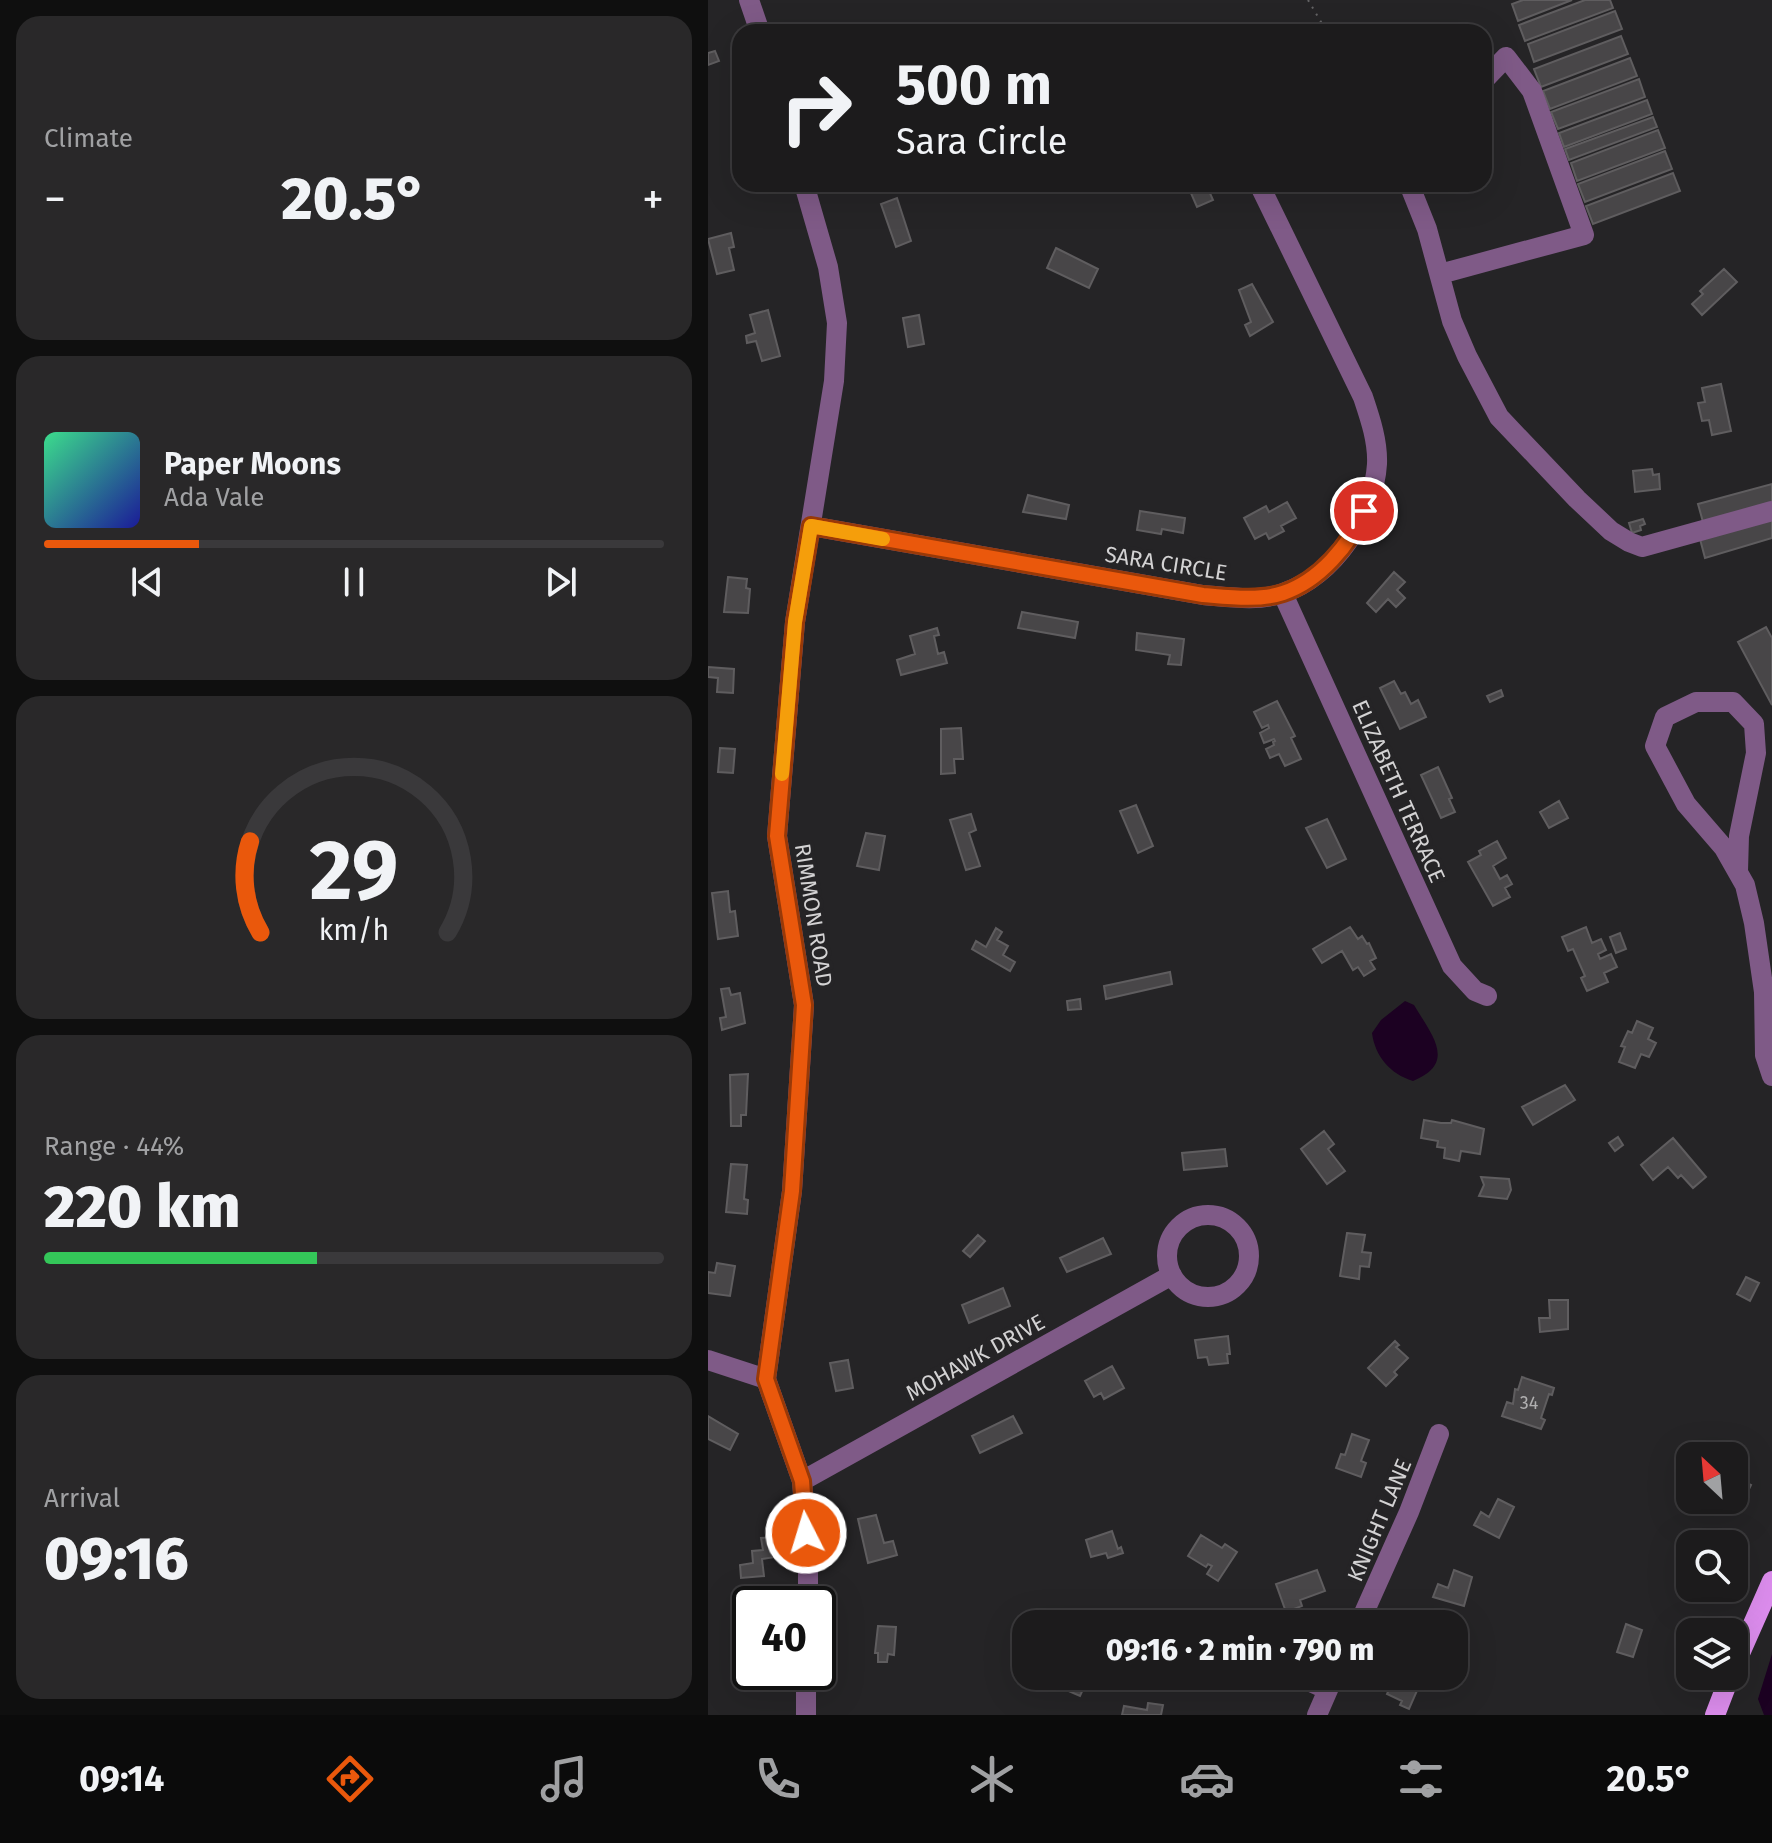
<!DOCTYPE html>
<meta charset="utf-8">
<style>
body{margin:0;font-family:"Fira Sans",sans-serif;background:#292829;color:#f1f3f6;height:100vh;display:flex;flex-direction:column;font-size:30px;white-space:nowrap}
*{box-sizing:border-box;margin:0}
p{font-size:26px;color:#a0a1a3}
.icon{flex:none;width:44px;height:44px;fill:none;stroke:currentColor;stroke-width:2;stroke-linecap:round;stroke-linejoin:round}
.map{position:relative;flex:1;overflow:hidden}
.drawer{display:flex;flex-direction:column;gap:16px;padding:16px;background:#0f0f0f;width:708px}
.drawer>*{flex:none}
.top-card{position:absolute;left:24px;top:24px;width:760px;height:168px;border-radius:24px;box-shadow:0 8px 32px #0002,0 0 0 2px #3a393b;background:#1c1b1c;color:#f1f3f6;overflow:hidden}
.needle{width:52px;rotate:334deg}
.fabs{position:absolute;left:968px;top:1442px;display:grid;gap:16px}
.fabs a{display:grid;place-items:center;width:72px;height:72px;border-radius:16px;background:#1c1b1c;box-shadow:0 8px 32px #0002,0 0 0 2px #3a393b;font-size:40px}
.speed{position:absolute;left:24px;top:1586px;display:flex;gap:16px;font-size:40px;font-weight:700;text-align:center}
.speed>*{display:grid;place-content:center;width:104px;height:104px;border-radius:50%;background:#1c1b1c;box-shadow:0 8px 32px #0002,0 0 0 2px #3a393b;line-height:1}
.speed .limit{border:4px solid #111;border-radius:12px;background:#fff;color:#111}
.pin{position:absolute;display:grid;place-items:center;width:68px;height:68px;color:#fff;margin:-34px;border:4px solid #fff;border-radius:50%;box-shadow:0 2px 8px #0007}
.me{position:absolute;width:88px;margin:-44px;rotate:355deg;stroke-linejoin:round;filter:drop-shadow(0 0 6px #0008)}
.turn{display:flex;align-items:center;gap:28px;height:168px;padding:0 32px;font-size:36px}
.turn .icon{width:104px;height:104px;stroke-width:2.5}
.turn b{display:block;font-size:56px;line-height:68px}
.big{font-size:60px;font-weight:800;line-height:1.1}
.drawer .tile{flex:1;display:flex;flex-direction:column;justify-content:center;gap:12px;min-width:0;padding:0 28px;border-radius:24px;background:#292829}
.drawer .dial{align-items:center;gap:0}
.dial svg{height:208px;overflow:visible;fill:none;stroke:#3a393b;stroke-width:7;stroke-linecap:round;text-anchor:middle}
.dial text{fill:#f1f3f6;stroke:none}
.song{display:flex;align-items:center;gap:24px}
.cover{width:96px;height:96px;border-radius:12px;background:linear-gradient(135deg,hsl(150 70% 55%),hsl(240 70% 35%))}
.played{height:8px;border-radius:4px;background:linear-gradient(90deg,#ea580c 25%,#3a393b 25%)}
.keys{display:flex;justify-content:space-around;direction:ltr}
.heat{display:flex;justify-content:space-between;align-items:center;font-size:44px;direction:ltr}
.charge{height:12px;border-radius:6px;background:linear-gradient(90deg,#34c759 44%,#3a393b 0)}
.trip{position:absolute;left:304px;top:1610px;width:456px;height:80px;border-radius:24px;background:#1c1b1c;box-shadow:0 8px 32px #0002,0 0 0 2px #3a393b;font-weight:800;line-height:80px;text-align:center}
.menu{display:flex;height:128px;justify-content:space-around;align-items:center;background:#0b0b0b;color:#a0a1a3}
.menu .icon{width:56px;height:56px}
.menu .active{color:#ea580c}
.menu b{font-size:36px;color:#f1f3f6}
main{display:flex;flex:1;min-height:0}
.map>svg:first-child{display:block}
.water{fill:#1c0122}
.building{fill:#484648;stroke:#5f5d5f;stroke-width:2}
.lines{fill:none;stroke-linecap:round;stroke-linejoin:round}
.path{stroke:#646365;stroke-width:2;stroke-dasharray:2 6;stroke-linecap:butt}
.minor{stroke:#7f5a87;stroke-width:20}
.major{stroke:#db8cec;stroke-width:20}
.route-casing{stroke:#983908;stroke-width:20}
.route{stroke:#ea580c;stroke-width:14}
.slow{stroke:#f59e0b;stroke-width:14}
.labels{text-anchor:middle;stroke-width:8;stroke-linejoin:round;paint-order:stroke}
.number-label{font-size:18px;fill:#b0afb0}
.street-label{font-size:22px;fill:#d3d2d3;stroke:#252426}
</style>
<main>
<section class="drawer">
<div class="tile"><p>Climate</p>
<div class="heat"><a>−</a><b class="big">20.5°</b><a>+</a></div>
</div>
<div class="tile">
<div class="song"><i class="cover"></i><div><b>Paper Moons</b><p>Ada Vale</p></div></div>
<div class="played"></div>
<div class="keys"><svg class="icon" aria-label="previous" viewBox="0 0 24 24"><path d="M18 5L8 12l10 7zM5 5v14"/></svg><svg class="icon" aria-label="pause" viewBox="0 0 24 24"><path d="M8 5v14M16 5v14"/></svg><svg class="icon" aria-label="next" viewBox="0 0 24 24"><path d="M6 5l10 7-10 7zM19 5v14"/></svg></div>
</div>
<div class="tile dial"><svg viewBox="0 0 100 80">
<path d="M14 69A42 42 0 1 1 86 69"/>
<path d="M14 69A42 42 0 0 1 10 34" stroke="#ea580c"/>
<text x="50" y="56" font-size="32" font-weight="700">29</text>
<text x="50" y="72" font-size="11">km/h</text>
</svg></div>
<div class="tile"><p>Range · 44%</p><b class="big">220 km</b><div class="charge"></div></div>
<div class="tile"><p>Arrival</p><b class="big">09:16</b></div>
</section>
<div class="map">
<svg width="1064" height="1715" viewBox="0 0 1064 1715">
<rect width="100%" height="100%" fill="#252426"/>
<!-- water -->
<path class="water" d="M697,1001l9,4c17,29 44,58 -1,76 -23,-7 -38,-25 -41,-48l9,-13z
M1064,1654v61h-8l-6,-16z"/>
<!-- building -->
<path class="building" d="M815,0h49l-54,21 -6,-17z
M877,0h25l3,8 -88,33 -6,-16z
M907,11l7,18 -88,33 -6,-18z
M913,36l7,18 -87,33 -7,-18z
M7,51l4,10 -11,4v-12z
M922,58l7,18 -87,33 -7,-18z
M931,79l6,18 -87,32 -7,-17z
M939,100l5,14 -88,33 -5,-14z
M945,117l4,10 -88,33 -4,-11z
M950,130l7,18 -88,33 -6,-18z
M957,151l7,18 -87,33 -7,-18z
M965,173l7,18 -87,33 -7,-18z
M479,184h19l7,16 -16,7z
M189,198l14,43 -15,6 -15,-43z
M23,233l3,14 -5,1 5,22 -17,4 -9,-35z
M348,248l42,21 -9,19 -42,-20z
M1016,269l13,13 -35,33 -10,-11 11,-10 -3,-3z
M544,284l21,38 -23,14 -5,-11 6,-3 -12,-32z
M60,310l12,46 -18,5 -6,-20 -9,2 -1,-7 9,-3 -5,-18z
M211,315l5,29 -16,3 -5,-29z
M1013,384l10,47 -19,4 -3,-15 -7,1 -4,-18 7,-1 -3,-14z
M944,469l1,6 6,-1 1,15 -25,3 -2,-21z
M1064,484v19l-69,19 -5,-18z
M320,495l41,10 -3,14 -43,-7z
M579,502l9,16 -15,8 3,5 -15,8 -3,-6 -11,6 -11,-21 22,-12 3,6z
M432,511l45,7 -2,15 -21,-4 -1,5 -24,-4z
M1064,518v20l-67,20 -5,-19z
M935,519l2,5 -5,2 1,4 -9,3 -3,-10z
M686,572l11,10 -8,8 8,8 -9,9 -8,-8 -12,13 -9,-9z
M20,577l19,2 -1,9 4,1 -2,24 -24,-1z
M314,612l56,10 -3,16 -57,-10z
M1058,627l6,11v67l-34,-63z
M229,628l2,7 -5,1 4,18 6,-2 3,11 -46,12 -4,-15 18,-6 -5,-18z
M429,633l47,6 -3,26 -13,-1 2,-9 -34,-5z
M0,667l26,2 -1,24 -16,-1 1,-14 -10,-1z
M686,681l7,13 4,-2 6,12 7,-4 8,17 -26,12 -20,-41z
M793,690l2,6 -13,6 -3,-6z
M569,701l18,35 -4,2 10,21 -16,7 -6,-12 -9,4 -4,-9 8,-4 -1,-3 2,-1 -1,-2 -10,4 -4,-10 9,-5 -1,-3 -6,3 -8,-16z
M253,728l2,31h-9l1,14 -14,1v-45z
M12,748l15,1 -2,24 -15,-1z
M730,767l14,31 -3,1 6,13 -14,6 -20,-43z
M851,801l9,17 -19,10 -9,-16z
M428,805l17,41 -15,7 -18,-42z
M263,814l5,16 -7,3 11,33 -14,4 -16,-50z
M619,819l19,40 -19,9 -21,-40z
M158,833l19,3 -6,34 -22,-4z
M789,841l9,17 -13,8 7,13 7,-4 5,9 -7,4 5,9 -17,9 -25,-44 13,-7 -2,-4z
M20,891l2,21 5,-1 3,25 -20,3 -6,-46z
M642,927l8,12 4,-3 5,8 2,-1 7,15 -6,3 5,8 -11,7 -6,-9 -5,3 -11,-19 -20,12 -9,-14z
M878,927l6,16 9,-4 5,11 -8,4 2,5 11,-5 6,13 -13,6 4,9 -21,9 -6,-13 4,-2 -12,-27 -5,2 -6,-14z
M288,928l6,4 -5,8 11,6 -5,9 12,7 -5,9 -38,-22 4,-8 10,6z
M912,933l6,16 -10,4 -6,-16z
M462,972l2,12 -66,15 -2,-13z
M21,988l2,7 9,-2 5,30 -23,7 -2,-12 6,-1 -5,-28z
M372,999l1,10 -13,1 -1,-9z
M929,1021l16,7 -5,11 8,4 -7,14 -8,-3 -6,14 -16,-6 6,-15 -4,-1 7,-15 4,2z
M40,1074l-2,41h-5v11h-10l-1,-51z
M857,1085l10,15 -42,25 -11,-18z
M716,1120l17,3h10l1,-3 32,9 -4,25 -19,-3 -2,10 -15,-3 1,-10 -8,-1 1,-6 -17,-3z
M616,1131l10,13 -6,5 17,22 -18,13 -26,-35z
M910,1137l5,8 -8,6 -6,-8z
M965,1138l33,39 -13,11 -12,-13 -3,3 -10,-11 -15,13 -12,-15z
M517,1149l2,17 -43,4 -2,-17z
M23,1164l16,1 -3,34 4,1 -1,14 -21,-2z
M773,1177l28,2 2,11 -4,9 -28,-3 5,-11z
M639,1233l18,2 -3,17 9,1 -2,14 -9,-1 -1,13 -19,-3z
M270,1235l7,6 -15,16 -7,-6z
M395,1238l8,16 -44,18 -7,-14z
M9,1263l18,3 -5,30 -22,-3v-21l7,1z
M1038,1277l13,6 -9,18 -13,-7z
M295,1288l7,18 -41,17 -7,-18z
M841,1300h19v29l-28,3 -1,-14h11z
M520,1336l2,18h-3l1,9 -19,2 -2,-8 -9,1 -3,-18z
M687,1341l4,4 -3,2 12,11 -14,14 3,3 -11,11 -18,-18z
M140,1360l5,28 -17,3 -6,-28z
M404,1366l12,22 -20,11 -3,-6 -7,4 -9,-16z
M814,1377l32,11 -2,7 -3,-1 -8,24 4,2 -4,9 -39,-13 5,-14 6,2 2,-15 3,1z
M0,1416l30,18 -8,16 -22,-11z
M305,1416l9,17 -42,20 -8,-17z
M644,1434l17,6 -8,21 5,2 -5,14 -25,-9 5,-14 4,1z
M1028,1478l15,7 -13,27 -22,-11 18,-1z
M790,1499l16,8 -15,31 -25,-13 7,-13 8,5z
M168,1515l8,28 9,-2 4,14 -29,8 -10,-44z
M404,1531l6,18 3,-2 2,6 -15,5 -2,-5 -15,4 -5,-17z
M493,1535l21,13 3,-4 12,8 -19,29 -11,-7 5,-8 -4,-2 -2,3 -18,-11z
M71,1536l1,5h6l1,9 -5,1v5l-20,3 2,17 -23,2 -1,-13 13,-2 -1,-12 11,-1 -2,-12z
M609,1570l8,21 -25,9 2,6 -16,6 -10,-28z
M746,1570l18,7 -8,29 -31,-9 5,-13 10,4z
M918,1624l16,6 -9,27 -16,-5z
M41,1625l1,36 -3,1 -14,-29z
M170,1626l18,1 -2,28 -6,-1 -1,8h-9v-9h-3z
M337,1676h44l-9,20 -37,-16z
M687,1676l28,1 -14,32 -9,-4 2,-4 -15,-7z
M440,1703l15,2 -2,10h-39l2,-9 23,4z"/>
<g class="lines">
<!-- path -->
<path class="path" d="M600,0l19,32"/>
<!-- minor -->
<path class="minor" d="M41,0l11,32
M96,184l24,83 9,56 -3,58 -39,241 -18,214 27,169 -12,186 -26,188 36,102 6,78v45
M701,184l18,45 25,92 15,35 32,61 78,82 34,32 18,11 13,5 130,-36
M732,274l144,-39 -52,-144 -26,-34 -22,23
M103,526l392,69c25,2 56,7 80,-2 50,-16 91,-78 94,-129 1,-23 -7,-46 -14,-67l-104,-213
M575,594l169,372 23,25 12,5
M1030,871l1,-35 17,-83 -2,-29 -21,-22h-37l-31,15 -10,29 31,58 38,44 21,37 9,38 10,69 1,63 7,21
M459 1256a41 41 0 1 1 82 0a41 41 0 1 1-82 0Z
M0,1360l58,19
M94,1481l370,-206
M425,1624c18,-7 32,-8 50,0
M651,1624l50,-112 30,-78
M589,1676l31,14
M98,1715v-43
M609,1715l17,-39"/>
<!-- major -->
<path class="major" d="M1026,1667l38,-86
M1007,1715l15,-39"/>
</g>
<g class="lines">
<!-- route casing -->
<g class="route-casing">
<path id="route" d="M98,1533l-4,-52 -36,-102 26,-188 12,-186 -27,-169 18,-214 16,-96 392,69c25,2 56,6 80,-2 36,-12 67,-48 81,-82"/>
</g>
<!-- route -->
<use href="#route" class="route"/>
<!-- slow -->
<path class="slow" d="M74,774l13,-152 16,-96 72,13"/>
</g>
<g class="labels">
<!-- number labels -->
<g class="number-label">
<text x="821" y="1409">34</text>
</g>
<!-- street labels -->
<g class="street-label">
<text transform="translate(458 563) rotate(9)" y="8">SARA CIRCLE</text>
<text transform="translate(691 791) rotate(66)" y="8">ELIZABETH TERRACE</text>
<text transform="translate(106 915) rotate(81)" y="8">RIMMON ROAD</text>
<text transform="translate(267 1357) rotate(-29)" y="8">MOHAWK DRIVE</text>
<text transform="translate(671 1520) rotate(-67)" y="8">KNIGHT LANE</text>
</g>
</g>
</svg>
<div class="fabs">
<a><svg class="needle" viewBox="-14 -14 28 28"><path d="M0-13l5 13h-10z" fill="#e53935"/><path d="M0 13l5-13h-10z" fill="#a0a1a3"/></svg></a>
<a><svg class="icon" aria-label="search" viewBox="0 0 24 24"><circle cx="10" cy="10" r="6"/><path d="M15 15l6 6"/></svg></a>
<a><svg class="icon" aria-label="layers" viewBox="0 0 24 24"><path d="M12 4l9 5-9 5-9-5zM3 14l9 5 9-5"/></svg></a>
</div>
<div class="speed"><div class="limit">40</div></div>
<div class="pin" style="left:656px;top:511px;background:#d93025"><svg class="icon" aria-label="arrive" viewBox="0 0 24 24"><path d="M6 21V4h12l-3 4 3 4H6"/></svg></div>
<svg class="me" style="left:98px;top:1533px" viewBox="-20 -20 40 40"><circle r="17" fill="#ea580c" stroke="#fff" stroke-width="3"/><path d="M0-11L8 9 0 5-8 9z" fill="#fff"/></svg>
<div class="trip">09:16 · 2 min · 790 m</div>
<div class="top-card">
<div class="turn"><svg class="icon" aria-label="right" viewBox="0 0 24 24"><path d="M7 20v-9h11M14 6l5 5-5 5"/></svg><div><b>500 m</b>Sara Circle</div></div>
</div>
</div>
</main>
<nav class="menu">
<b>09:14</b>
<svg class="icon active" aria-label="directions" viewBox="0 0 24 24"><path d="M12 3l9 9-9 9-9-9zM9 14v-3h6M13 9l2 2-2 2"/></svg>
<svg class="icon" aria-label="music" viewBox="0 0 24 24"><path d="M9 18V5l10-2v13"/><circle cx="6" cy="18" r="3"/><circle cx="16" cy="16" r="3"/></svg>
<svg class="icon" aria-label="phone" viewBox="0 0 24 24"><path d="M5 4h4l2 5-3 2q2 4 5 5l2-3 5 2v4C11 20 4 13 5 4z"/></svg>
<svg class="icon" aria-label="climate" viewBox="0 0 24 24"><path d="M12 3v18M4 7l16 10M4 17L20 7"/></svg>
<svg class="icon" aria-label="car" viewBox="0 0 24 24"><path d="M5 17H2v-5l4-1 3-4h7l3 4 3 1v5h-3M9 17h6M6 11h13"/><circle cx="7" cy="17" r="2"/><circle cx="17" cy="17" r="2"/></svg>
<svg class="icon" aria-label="filters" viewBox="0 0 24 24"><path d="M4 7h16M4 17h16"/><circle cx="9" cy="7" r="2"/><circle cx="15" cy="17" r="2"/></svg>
<b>20.5°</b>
</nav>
